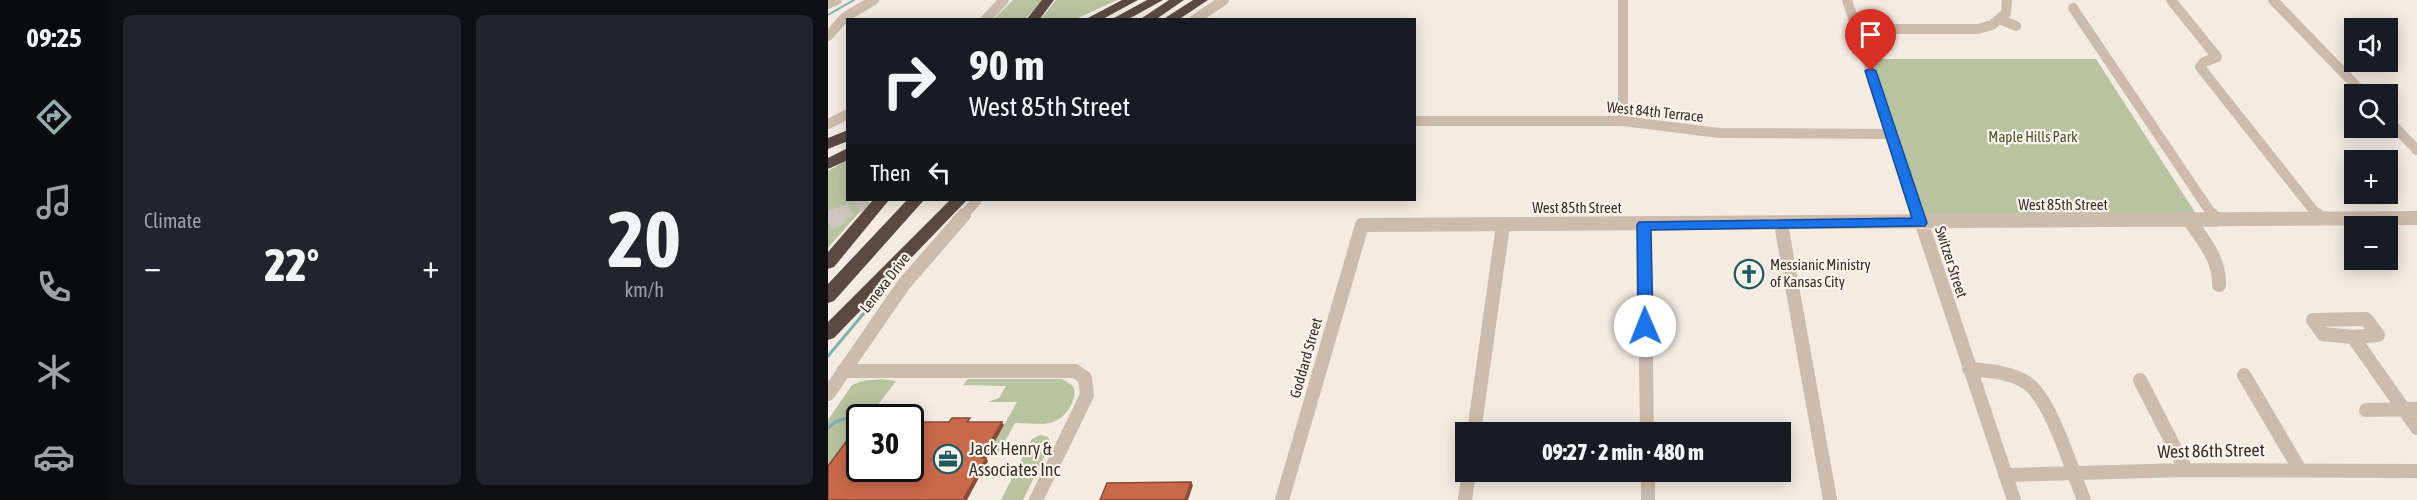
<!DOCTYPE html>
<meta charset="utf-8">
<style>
body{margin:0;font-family:"Asap Condensed",sans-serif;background:#20242c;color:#f1f3f6;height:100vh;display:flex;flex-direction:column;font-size:22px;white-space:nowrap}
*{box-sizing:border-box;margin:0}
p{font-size:20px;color:#9ea1a6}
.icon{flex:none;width:33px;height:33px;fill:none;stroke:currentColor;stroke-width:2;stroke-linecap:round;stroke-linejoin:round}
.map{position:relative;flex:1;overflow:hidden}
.sheet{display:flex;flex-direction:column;gap:15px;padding:15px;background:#0d0f14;width:720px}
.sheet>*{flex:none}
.banner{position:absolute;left:18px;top:18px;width:570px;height:183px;border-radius:0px;box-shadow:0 3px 15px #0003;background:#171b24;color:#f1f3f6;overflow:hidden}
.tools{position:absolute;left:1516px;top:18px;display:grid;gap:12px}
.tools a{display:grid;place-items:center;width:54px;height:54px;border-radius:0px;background:#171b24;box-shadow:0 3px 15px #0003;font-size:30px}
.speed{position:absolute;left:18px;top:404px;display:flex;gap:12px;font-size:30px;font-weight:700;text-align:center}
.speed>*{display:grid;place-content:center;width:78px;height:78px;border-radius:50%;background:#171b24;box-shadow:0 3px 15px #0003;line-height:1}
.speed .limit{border:3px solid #111;border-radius:9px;background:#fff;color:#111}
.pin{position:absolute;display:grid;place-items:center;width:51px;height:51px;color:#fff;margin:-62px -26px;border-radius:50% 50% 50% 0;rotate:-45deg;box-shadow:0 0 6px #0007}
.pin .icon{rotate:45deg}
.me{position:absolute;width:66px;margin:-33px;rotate:359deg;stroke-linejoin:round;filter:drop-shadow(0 0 4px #0008)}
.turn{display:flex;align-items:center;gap:21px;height:126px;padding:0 24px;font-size:27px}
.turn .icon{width:78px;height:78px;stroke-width:2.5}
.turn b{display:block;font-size:42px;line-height:51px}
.then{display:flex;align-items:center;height:57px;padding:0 24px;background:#0003;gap:12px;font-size:22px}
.big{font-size:45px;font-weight:800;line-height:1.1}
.sheet .card{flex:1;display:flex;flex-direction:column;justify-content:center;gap:9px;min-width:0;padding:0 21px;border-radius:9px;background:#20242c}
.sheet .dial{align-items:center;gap:0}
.dial b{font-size:78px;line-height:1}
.heat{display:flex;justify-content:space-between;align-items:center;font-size:33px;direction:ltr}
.sheet .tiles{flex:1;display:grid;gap:15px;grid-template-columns:repeat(2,1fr)}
.trip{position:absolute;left:627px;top:422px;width:336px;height:60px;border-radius:0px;background:#171b24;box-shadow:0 3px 15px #0003;font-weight:800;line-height:60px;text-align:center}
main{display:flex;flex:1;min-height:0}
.tabs{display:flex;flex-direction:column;width:108px;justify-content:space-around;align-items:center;background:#090b0e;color:#9ea1a6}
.tabs .icon{width:42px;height:42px}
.tabs .active{color:#92aeb2}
.tabs b{font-size:27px;color:#f1f3f6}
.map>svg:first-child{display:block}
.green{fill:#b8c4a0}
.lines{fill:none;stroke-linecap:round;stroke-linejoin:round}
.stream-far1{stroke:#7fb0b2;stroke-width:2}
.stream{stroke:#7fb0b2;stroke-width:3}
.highway-tunnel-far1{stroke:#cfc6bd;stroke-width:14;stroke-dasharray:14 7;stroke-linecap:butt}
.highway-tunnel{stroke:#cfc6bd;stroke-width:18;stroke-dasharray:18 9;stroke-linecap:butt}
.minor-far1{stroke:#cdbbac;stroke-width:10}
.minor{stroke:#cdbbac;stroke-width:14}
.highway{fill:#5c4a42;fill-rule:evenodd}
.shaded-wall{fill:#8c4a34}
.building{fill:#c8694b;stroke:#8c4a34;stroke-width:1.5}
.route{fill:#1a73e8;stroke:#114b97;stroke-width:1.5}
.labels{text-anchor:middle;stroke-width:4.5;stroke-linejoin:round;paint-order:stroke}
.street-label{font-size:15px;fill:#3b302b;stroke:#fbf5ee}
.park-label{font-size:15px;fill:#4a5a2e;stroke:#fbf5ee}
.poi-label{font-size:15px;fill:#3b302b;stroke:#fbf5ee;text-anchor:start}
.near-poi-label{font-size:18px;fill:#3b302b;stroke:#fbf5ee;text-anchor:start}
.near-street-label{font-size:18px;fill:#3b302b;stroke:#fbf5ee}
</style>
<main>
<nav class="tabs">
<b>09:25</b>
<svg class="icon active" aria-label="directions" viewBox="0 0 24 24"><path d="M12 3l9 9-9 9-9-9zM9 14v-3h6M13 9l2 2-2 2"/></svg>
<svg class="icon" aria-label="music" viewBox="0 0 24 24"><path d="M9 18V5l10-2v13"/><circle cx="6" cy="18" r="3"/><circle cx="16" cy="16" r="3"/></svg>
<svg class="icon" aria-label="phone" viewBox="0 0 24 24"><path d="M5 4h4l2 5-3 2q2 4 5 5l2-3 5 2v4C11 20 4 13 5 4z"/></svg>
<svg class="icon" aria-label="climate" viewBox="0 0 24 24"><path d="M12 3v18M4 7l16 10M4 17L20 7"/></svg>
<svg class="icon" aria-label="car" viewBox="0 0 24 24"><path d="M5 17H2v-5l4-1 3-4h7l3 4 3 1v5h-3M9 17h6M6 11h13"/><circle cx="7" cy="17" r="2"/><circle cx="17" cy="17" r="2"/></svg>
</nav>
<section class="sheet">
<div class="tiles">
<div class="card"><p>Climate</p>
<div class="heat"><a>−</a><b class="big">22°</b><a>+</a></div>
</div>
<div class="card dial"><b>20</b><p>km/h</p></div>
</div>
</section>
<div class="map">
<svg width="1589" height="500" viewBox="0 0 1589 500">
<rect width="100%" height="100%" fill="#f4ebe1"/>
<!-- green -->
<path class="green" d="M185,0h30l-18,19 -32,1z
M228,0h61l-41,19h-35z
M1043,59h225l100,155 -272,2z
M19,160l1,40h22l-42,48v-77z
M54,379l14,2 -27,36h-9l-1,14 -31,40v-51l24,-35 10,-4z
M140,379h94l10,6c4,6 3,11 0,18 -13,27 -31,20 -57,20l-17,31 -11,1 30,-53h-29l11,-4 7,-12 -43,-1z
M212,435l8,2 3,6 -28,57h-22l31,-61z"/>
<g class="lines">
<!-- stream-far1 -->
<path class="stream-far1" d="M0,15l26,-15"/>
<!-- stream -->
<path class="stream" d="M0,356l62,-74
M0,428l9,-7 28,-8"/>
<!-- highway-tunnel-far1 -->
<path class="highway-tunnel-far1" d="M10,216l30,-16"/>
<!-- highway-tunnel -->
<path class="highway-tunnel" d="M0,222l13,-7"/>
<!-- minor-far1 -->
<path class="minor-far1" d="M795,0v121
M1019,0l72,216
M1343,0l46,57 -13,5 -4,5 118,149
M1445,0l91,94
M0,4l9,-4
M1245,8l140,208
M1171,19l17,7
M157,20l19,-20
M366,20l30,-20
M1029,29h121l14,-4 14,-12 1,-13
M0,36l17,-19 29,-17
M1560,120l29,30
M586,121h209l96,12 173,1
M0,124l20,-10
M135,216l14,-16"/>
<!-- minor -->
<path class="minor" d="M1091,215l95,285
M1384,215l3,5
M1489,215l3,4
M1361,220c14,20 31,39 30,65
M953,224l49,276
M816,225l3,207
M1538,319l12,16 -25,2 -30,-3 -10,-14z
M1525,337l64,91
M1141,369c20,2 42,3 58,14 24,16 45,88 57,117
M15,371h232l10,7 2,17 -51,105
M1416,375l56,95
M1312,380l46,90
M0,394l76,-110 60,-69
M1538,410l51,-1
M646,432l29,-207
M820,471v29
M1177,475l181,-5 231,1
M454,500l80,-275 1055,-7
M637,500l4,-29"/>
<!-- highway -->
<path class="highway" d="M214,0h12l-15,20h-13z
M294,0h16l-37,20h-17z
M319,0h16l-36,20 -13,-2z
M341,0h15l-29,20h-16z
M365,0h15l-30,20h-16z
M20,130v11l-20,8v-11z
M20,148v12l-20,9v-11z
M45,200h16l-55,67 -6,2v-17z
M79,200h17l-90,101 -6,2v-19z
M122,200h17l-133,138 -6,2v-18z"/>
</g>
<!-- shaded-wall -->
<path class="shaded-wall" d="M174,422l2,3 -18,33 2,3 -21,39h-4l18,-42z
M363,482l2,3 -5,15h-3z"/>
<!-- building -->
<path class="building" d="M124,418h18l-3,4h35l-21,36h5l-23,42h-135v-34l32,-43v45h50v-46h39z
M363,482l-6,18h-85l7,-17z"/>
<!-- route -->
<path class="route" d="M1043,68l5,3 51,152 -2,3 -274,4 2,96 -2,4h-11l-2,-4 -1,-101 2,-3 273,-4 -47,-147z"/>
<!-- icons -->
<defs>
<g id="church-ring" transform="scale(1.5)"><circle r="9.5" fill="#fbf5ee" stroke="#1f5a5e" stroke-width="1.5"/><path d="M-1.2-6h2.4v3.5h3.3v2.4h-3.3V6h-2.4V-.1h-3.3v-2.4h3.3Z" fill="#1f5a5e"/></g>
<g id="office-ring" transform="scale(1.5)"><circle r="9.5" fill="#fbf5ee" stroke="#1f5a5e" stroke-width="1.5"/><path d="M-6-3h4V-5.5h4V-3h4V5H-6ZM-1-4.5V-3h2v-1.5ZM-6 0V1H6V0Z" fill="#1f5a5e"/></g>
</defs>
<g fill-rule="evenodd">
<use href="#church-ring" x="921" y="274"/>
<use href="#office-ring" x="120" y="459"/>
</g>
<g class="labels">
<!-- street labels -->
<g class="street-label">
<text transform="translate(827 112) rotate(6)" y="5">West 84th Terrace</text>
<text x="1235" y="210">West 85th Street</text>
<text x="749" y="213">West 85th Street</text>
<text transform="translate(1123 262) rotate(72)" y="5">Switzer Street</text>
<text transform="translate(57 283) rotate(-52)" y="5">Lenexa Drive</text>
<text transform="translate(478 358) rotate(-74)" y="5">Goddard Street</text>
</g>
<!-- park labels -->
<g class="park-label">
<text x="1205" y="142">Maple Hills Park</text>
</g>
<!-- poi labels -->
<g class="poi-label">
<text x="942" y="270">Messianic Ministry<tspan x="942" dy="17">of Kansas City</tspan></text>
</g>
<!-- near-poi labels -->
<g class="near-poi-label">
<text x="141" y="455">Jack Henry &amp;<tspan x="141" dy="21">Associates Inc</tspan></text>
</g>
<!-- near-street labels -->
<g class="near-street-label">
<text transform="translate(1383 451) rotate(-1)" y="6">West 86th Street</text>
</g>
</g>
</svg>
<div class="tools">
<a><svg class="icon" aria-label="sound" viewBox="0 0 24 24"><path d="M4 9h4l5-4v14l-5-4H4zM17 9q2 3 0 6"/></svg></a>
<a><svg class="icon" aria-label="search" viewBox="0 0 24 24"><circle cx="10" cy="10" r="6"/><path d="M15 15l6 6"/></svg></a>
<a>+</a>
<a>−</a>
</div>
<div class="speed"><div class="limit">30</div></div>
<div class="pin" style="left:1043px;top:71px;background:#d93025"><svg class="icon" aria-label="arrive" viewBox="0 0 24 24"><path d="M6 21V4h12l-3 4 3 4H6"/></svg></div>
<svg class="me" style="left:817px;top:326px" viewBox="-20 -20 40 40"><circle r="19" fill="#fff"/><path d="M0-13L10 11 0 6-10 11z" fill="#1a73e8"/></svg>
<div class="trip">09:27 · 2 min · 480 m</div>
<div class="banner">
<div class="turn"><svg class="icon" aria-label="right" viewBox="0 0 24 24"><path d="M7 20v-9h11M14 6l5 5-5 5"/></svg><div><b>90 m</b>West 85th Street</div></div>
<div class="then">Then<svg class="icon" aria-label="left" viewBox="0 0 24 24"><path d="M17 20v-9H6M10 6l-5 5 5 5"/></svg></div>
</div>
</div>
</main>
